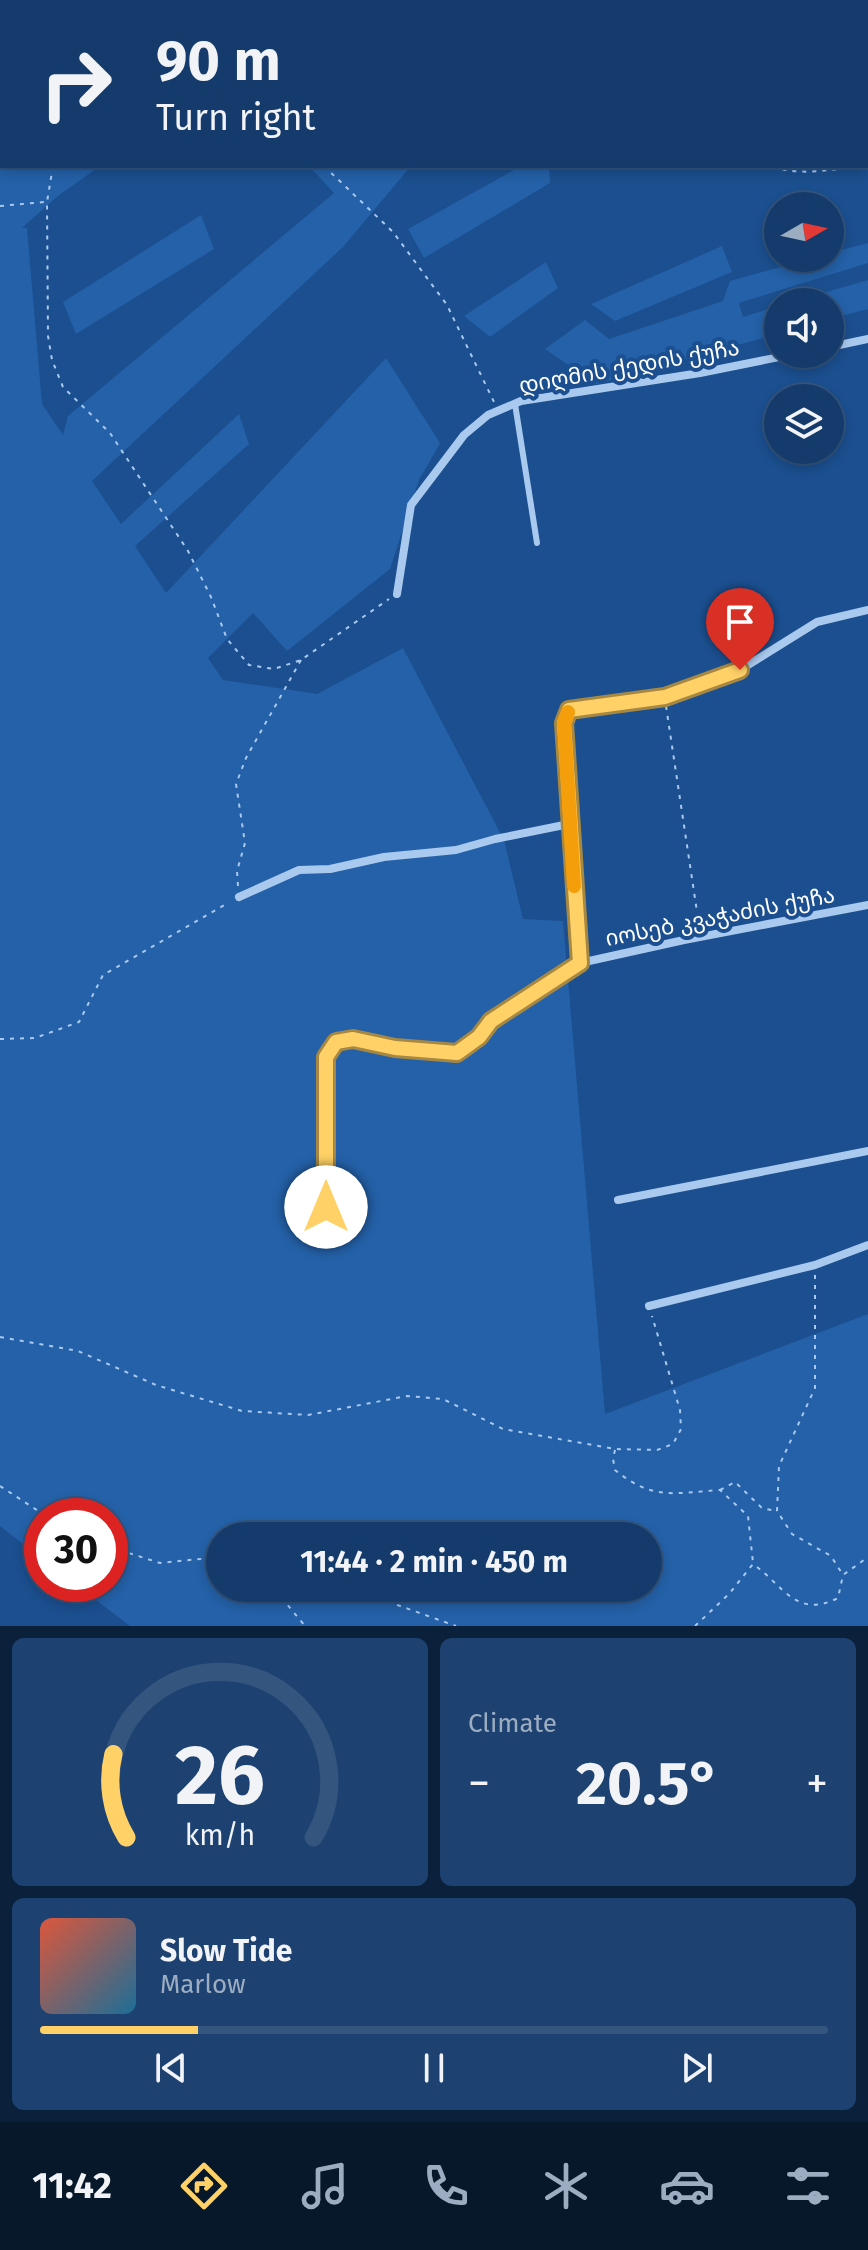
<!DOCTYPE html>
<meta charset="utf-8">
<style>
body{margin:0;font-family:"Fira Sans","Noto Sans Georgian",sans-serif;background:#1d4271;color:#f1f3f6;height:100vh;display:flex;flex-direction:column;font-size:30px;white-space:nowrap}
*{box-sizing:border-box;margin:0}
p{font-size:26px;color:#9dadc1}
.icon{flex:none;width:44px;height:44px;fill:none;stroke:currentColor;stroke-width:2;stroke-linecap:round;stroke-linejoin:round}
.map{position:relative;height:1626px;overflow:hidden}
.panel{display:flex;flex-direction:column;gap:12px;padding:12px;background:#0b203b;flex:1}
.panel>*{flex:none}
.hud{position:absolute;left:0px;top:0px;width:868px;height:168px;box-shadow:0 4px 12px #0003,0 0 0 2px #33557e;background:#143b6b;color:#f1f3f6;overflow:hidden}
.needle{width:52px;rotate:81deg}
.tools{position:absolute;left:764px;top:192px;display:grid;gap:16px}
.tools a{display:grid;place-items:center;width:80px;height:80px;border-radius:50%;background:#143b6b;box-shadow:0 4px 12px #0003,0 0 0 2px #33557e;font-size:40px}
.speed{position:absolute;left:24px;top:1498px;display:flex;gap:16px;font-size:40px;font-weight:700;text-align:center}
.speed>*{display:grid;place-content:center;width:104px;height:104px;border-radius:50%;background:#143b6b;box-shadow:0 4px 12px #0003,0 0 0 2px #33557e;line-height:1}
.speed .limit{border:12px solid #d22;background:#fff;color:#111}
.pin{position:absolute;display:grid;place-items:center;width:68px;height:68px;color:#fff;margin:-82px -34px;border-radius:50% 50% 50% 0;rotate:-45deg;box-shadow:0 0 8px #0007}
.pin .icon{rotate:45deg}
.me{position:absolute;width:88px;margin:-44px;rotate:0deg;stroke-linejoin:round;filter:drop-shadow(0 0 6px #0008)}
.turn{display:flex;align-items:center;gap:28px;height:168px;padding:0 24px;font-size:36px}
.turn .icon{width:104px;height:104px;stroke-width:2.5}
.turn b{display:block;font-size:56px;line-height:68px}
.big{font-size:60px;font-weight:700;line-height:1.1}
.panel .widget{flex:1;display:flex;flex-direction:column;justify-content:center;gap:12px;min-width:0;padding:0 28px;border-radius:12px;background:#1d4271}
.panel .dial{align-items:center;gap:0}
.dial svg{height:208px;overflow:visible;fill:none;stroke:#33557e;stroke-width:7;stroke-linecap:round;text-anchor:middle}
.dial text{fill:#f1f3f6;stroke:none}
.song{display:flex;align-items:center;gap:24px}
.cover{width:96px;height:96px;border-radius:12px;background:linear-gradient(135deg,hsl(10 70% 55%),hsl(200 70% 35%))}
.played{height:8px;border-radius:4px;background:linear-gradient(90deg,#ffd166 20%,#33557e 20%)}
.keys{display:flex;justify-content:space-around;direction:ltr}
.heat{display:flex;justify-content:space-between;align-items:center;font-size:44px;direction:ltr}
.panel .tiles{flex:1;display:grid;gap:12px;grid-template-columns:1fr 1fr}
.widget:last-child{grid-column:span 2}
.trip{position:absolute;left:206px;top:1522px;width:456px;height:80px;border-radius:40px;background:#143b6b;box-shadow:0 4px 12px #0003,0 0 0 2px #33557e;font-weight:700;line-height:80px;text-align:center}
.tabs{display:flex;height:128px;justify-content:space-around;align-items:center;background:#08182b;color:#9dadc1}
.tabs .icon{width:56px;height:56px}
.tabs .active{color:#ffd166}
.tabs b{font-size:36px;color:#f1f3f6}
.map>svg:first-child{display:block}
.green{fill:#2461a8;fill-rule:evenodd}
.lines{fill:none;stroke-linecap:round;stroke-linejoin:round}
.path{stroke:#a9c9ee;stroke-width:2;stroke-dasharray:4 6;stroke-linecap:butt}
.lane{stroke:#a9c9ee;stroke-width:6}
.street{stroke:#a9c9ee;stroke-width:8}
.route-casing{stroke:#a68842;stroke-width:20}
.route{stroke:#ffd166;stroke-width:14}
.slow{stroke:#f59e0b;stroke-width:14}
.labels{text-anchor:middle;stroke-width:8;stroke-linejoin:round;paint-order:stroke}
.street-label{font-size:22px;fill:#fff;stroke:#1b4f8f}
</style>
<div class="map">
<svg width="868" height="1626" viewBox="0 0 868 1626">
<rect width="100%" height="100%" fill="#1b4f8f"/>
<!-- green -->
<path class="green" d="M0,39h2v127h98l-42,30 -36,32h5l15,176 21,31 5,-19 266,-223 -25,-27h102l-68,81 -251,234 29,43 118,-110 10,30 -114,102 31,47 220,-235 54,85 -21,37 -29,89 -103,82 -34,-38 -45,45 15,22 94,14 86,-46 101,192 19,79 40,2 42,493 263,-100v312h-738l-55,-42h35v-68h-68v43l-42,-33zM220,1536h428v52h-428z
M521,166h28l1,17 -126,75 -16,-29z
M201,215l13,34 -138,85 -13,-32z
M868,243v20l-129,40 4,14 35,-11v28l-182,50 -51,-35 40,-29 24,19 114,-38 7,-20 83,-23h17v-5z
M722,246l10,26 -117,49 -24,-17z
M546,262l12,26 -68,49 -26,-21z
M868,280v29l-38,10v-17h-38z"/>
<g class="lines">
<!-- path -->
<path class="path" d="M43,0v2
M157,0l1,2
M335,0l7,2
M848,0l2,2
M856,0v2
M866,19l2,2
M866,165h2
M53,166l-6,36 1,134 4,24 11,27 47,46 78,118 23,46 16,42 22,26 25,4 27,-9 88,-61
M324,166l69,66 54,73 47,97
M773,166c25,11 61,3 87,0
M0,206l45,-4
M666,706l33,219
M238,886l-1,-15 8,-28 -9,-59 10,-26 55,-98
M0,1039l35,-1 44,-16 24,-47 125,-72
M815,1275v113l-36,78 -2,45 15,23 39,22 12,19
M0,1337l78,14 78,34 86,26 66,4 99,-19 36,3 60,30 112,20 42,1 16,-6 8,-15 -1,-19 -28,-94
M615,1450l-2,9 2,11c38,31 59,23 105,20l28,26 5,47
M0,1486l46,30
M720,1490l15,-8 27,26 14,3
M110,1547l50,16 60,-6
M278,1588l8,15 19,23
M350,1588l106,38
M695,1626l34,-32 24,-30c31,22 43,55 85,34l5,-23 25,-18"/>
<!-- lane -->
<path class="lane" d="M515,404l22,139"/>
<!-- street -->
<path class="street" d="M830,347l38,-8
M397,594l14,-89 53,-70 24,-20 33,-14 179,-28 94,-19
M239,897l60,-27 31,-1 54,-12 72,-7 39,-11 74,-15
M580,963l-16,-240 5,-13 96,-13 75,-27 77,-48 51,-12
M618,1200l250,-49
M326,1207v-150l10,-15 17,-3 42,9 62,5 22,-16 12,-16 89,-58 104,-23 184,-35
M649,1306l166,-41 53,-20"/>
</g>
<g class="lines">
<!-- route casing -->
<g class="route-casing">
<path id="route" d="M326,1207v-150l10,-15 17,-3 42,9 62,5 22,-16 12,-16 89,-58 -16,-240 5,-13 96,-13 75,-27"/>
</g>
<!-- route -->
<use href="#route" class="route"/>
<!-- slow -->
<path class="slow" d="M568,712l-4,11 10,163"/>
</g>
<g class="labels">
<!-- street labels -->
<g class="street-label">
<text transform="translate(629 366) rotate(-10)" y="8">დიღმის ქედის ქუჩა</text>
<text transform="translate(720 916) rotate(-11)" y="8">იოსებ კვაჭაძის ქუჩა</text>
</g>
</g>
</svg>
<div class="tools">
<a><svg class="needle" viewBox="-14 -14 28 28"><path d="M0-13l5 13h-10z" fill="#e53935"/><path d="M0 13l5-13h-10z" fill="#9dadc1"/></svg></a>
<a><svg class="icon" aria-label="sound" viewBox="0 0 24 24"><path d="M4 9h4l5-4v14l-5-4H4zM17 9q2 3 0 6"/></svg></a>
<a><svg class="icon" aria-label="layers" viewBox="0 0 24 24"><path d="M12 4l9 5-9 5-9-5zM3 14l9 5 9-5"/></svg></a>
</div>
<div class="speed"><div class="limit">30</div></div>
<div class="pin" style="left:740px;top:670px;background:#d93025"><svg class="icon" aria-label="arrive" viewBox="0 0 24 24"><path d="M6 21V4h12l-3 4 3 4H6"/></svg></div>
<svg class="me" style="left:326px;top:1207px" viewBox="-20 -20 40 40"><circle r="19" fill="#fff"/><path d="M0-13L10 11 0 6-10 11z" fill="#ffd166"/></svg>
<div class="trip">11:44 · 2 min · 450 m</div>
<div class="hud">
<div class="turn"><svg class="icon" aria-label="right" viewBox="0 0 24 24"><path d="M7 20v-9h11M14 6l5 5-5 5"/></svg><div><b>90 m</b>Turn right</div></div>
</div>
</div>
<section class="panel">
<div class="tiles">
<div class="widget dial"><svg viewBox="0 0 100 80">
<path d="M14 69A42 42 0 1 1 86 69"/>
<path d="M14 69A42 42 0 0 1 9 37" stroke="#ffd166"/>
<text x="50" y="56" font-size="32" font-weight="700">26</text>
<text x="50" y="72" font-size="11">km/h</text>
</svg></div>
<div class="widget"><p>Climate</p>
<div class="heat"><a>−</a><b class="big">20.5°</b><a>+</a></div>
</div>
<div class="widget">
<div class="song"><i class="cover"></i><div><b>Slow Tide</b><p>Marlow</p></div></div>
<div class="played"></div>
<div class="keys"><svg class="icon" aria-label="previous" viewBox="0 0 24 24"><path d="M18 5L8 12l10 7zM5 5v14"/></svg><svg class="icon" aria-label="pause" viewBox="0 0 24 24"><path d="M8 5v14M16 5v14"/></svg><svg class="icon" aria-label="next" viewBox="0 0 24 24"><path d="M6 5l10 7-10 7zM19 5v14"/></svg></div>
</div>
</div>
</section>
<nav class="tabs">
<b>11:42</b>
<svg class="icon active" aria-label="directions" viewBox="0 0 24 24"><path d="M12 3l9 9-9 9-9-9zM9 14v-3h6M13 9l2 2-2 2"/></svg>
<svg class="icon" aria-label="music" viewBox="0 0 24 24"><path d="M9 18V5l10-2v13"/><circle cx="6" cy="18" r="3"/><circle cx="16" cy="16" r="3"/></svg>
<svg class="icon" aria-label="phone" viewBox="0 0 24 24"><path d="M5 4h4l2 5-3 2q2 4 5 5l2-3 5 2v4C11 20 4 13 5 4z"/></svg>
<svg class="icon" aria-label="climate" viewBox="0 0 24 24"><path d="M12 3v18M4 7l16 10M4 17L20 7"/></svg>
<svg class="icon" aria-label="car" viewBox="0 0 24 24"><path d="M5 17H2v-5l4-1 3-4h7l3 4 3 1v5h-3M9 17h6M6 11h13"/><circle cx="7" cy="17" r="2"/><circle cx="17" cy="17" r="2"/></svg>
<svg class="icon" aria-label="filters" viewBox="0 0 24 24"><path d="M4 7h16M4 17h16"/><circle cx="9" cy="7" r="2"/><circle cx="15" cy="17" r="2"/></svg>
</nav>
